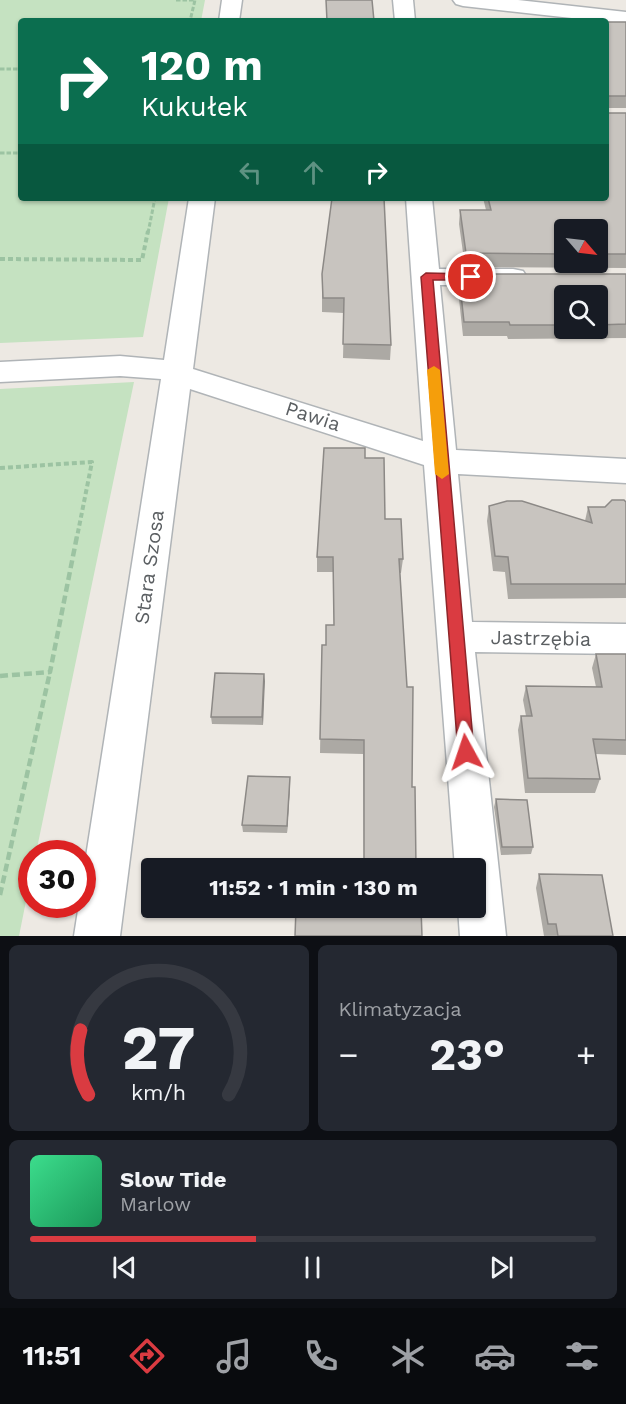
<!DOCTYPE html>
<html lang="pl">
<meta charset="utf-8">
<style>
body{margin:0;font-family:"Work Sans",sans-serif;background:#242831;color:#f1f3f6;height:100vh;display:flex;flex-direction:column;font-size:22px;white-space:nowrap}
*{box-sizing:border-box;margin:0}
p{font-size:20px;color:#9ea1a6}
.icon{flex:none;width:33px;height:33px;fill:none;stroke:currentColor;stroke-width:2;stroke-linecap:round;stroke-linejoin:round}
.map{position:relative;height:936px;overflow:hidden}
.drawer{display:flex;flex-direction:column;gap:9px;padding:9px;background:#0d0f14;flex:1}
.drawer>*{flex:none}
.guide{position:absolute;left:18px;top:18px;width:591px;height:183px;border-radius:6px;box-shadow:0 2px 4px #0004;background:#0b6e4f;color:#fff;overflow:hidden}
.needle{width:39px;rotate:118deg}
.fabs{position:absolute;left:554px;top:219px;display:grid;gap:12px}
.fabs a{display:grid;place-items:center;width:54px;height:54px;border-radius:6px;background:#171b24;box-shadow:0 2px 4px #0004;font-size:30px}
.speed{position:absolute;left:18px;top:840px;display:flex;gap:12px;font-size:30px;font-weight:700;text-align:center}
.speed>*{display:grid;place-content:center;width:78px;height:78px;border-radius:50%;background:#171b24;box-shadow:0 2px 4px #0004;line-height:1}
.speed .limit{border:9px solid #d22;background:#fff;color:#111}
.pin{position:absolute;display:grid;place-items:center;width:51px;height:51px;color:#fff;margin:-26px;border:3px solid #fff;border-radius:50%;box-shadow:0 2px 6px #0007}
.me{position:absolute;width:66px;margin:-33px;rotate:355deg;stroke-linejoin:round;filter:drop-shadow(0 0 4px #0008)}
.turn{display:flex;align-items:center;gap:21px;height:126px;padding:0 24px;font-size:27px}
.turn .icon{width:78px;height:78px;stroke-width:2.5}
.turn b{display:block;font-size:42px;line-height:51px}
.lanes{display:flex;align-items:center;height:57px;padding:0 24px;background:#0003;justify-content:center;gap:30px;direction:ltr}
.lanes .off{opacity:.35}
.big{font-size:45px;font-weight:700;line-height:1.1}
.drawer .card{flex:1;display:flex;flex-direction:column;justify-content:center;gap:9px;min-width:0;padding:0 21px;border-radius:9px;background:#242831}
.drawer .dial{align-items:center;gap:0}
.dial svg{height:156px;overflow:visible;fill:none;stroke:#363941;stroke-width:7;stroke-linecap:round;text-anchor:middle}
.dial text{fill:#f1f3f6;stroke:none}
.song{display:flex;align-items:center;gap:18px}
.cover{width:72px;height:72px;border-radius:9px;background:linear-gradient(135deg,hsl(150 70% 55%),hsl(150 70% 35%))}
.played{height:6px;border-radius:3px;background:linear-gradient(90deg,#da3b41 40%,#363941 40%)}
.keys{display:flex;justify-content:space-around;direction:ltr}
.heat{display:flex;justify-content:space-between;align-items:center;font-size:33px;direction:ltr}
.drawer .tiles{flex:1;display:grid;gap:9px;grid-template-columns:1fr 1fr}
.card:last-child{grid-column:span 2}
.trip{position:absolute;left:141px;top:858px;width:345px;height:60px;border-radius:6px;background:#171b24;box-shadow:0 2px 4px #0004;font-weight:700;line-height:60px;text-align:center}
.menu{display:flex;height:96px;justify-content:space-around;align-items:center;background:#090b0e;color:#9ea1a6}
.menu .icon{width:42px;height:42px}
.menu .current{color:#da3b41}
.menu b{font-size:27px;color:#f1f3f6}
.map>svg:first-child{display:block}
.green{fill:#c5e2c1}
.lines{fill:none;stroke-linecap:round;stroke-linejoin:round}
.minor-casing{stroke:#b0b4b7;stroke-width:3}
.path-far2{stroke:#9cc3a2;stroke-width:3;stroke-dasharray:4.5 2;stroke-linecap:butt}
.path-far1{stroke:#9cc3a2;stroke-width:4;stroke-dasharray:5 3;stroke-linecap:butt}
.path{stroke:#9cc3a2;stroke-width:4.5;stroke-dasharray:8 4;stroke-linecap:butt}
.minor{fill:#fff;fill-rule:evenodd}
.wall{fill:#aca9a4;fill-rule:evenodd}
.shaded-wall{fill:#8c8986}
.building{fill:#c8c4bf;stroke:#8c8986;stroke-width:1.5}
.route{fill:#da3b41;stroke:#8e262a;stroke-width:1.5}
.slow{fill:#f59e0b}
.labels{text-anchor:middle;stroke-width:4.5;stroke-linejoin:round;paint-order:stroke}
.street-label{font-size:20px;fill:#5b5f62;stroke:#fff}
</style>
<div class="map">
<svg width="626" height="936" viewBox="0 0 626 936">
<rect width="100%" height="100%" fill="#ede9e3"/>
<!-- green -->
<path class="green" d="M0,0h205l-4,21h-180v177h148l-26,139 -143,6z
M134,382l-98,471 -4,1 -1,22 -12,60h-19v-547z"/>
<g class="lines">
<!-- minor casing -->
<g class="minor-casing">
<path id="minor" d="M222,0h20l-3,21h-20z
M393,0h20l2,21h-20z
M453,0h65l108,12v12l-163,-18 -7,-2z
M189,198h26l-22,171 230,72 -17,-243h26l7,71h74l10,2 4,6 -4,6 -10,2h-73l16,165 170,9v24l-168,-9 14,148 154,2v30l-151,-2 31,284h-46l-2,-28h18v-40h-21l-31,-403 -234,-76 -70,547h-46l5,-32h3v-22l79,-503 -41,-3 -120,6v-20l120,-6 44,4z"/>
</g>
<!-- path-far2 -->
<path class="path-far2" d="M176,0h19l-5,21
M0,69h21
M0,153h21
M148,233l7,-35"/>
<!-- path-far1 -->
<path class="path-far1" d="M0,259l142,1 6,-29
M0,468l92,-6 -15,75"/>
<!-- path -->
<path class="path" d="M0,676l50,-4 27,-136
M0,895l50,-223"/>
<!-- minor -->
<use href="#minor" class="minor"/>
</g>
<!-- wall -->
<path class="wall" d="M606,22h20v86h-19v5h19v155l-161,-1 -6,-43 1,-14h26l-3,-12h123zM564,230h33v32h-33z
M322,274l69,71 -1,15 -47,-2 1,-45 -22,-1z
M469,274h157v64l-118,1 -1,-3h-44l-4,-37 1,-14h7zM564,296h33v32h-33z
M365,458l20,61 18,40 -2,14h-1l16,295h-52l-1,-114 -43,-1 2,-108h4l8,-20 -1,-53h-16v-15z
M626,502v96l-118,1 -3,-27 -12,-1 -6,-50 2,-15 96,15 3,-14h17z
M596,654h30v101l-31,-1 5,25 -5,14h-70l-7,-63 3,-14h5l-3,-16 3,-14 70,1 -4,-19z
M264,674l-1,51 -51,-1 -1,-7z
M290,785l-3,48 -44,-1 -1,-7z
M496,799l37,48 -2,7 -30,1 -7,-48z
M539,874l74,62h-69l-8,-48z"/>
<!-- shaded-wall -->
<path class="shaded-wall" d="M264,674l1,7 -2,44 -1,-8z
M290,777v8l-3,48v-7z"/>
<!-- building -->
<path class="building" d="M326,0h46l2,21h-47z
M433,20l119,1h-119z
M606,22h20v74h-19v17h19v141h-29v-24h-33v24l-98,-1 -6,-43h31l-3,-12h118z
M332,198h52l7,147 -48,-1 1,-46h-21l-1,-24z
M469,274h157v50l-29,1v-29h-33v29h-54l-1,-3h-45l-4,-37h10z
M324,448h41v10h19l1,61h16l2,40h-4l8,128h6l-1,100h3l1,81h-52v-128l-44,-1 2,-94h4v-20h8l-1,-68h-16z
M612,500h12l2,2v82h-115l-3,-27 -13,-1 -6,-50 18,-5h15l70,22 -4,-16h17z
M596,654h30v86l-33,-1 7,40 -72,-1 -7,-62h11l-6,-30 76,1z
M215,673l49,1 -2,43h-51z
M248,776l42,1 -3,49 -45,-1z
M496,799l31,1 6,47h-31z
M539,874l63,1 11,61h-55l-2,-12h-8z
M296,908h125l1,28h-127z"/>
<!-- route -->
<path class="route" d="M426,273l45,1 6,3 -6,3h-38l41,472 -2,5 -6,2 -6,-2 -2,-5 -37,-475z"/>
<!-- slow -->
<path class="slow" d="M434,366l6,4 9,104 -7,5 -7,-5 -8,-104z"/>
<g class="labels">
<!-- street labels -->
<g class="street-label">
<text transform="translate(313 416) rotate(18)" y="7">Pawia</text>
<text transform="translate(149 567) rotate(-82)" y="7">Stara Szosa</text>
<text transform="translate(541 638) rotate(1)" y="7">Jastrzębia</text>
</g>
</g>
</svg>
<div class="fabs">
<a><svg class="needle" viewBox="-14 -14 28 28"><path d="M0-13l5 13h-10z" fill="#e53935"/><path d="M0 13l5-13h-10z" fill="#9ea1a6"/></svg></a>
<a><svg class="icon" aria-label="search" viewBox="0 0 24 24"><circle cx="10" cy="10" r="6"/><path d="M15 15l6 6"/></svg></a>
</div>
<div class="speed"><div class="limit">30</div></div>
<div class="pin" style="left:471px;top:277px;background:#d93025"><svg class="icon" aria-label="arrive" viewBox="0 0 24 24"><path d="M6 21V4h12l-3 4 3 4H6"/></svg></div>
<svg class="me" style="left:466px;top:752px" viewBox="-20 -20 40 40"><path d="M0-17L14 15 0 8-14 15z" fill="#da3b41" stroke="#fff" stroke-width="4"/></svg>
<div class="trip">11:52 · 1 min · 130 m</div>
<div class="guide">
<div class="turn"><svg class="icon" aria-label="right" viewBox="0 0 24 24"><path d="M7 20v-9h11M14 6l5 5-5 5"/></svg><div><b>120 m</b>Kukułek</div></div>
<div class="lanes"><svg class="icon off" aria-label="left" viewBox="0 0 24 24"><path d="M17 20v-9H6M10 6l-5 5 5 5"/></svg><svg class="icon off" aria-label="ahead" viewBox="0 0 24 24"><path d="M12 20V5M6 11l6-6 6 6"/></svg><svg class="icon" aria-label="right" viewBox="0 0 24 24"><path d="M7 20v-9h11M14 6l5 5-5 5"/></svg></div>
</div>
</div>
<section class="drawer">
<div class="tiles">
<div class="card dial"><svg viewBox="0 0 100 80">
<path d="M14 69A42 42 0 1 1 86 69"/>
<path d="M14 69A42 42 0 0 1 10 36" stroke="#da3b41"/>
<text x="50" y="56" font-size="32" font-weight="700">27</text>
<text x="50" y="72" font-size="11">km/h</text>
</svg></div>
<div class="card"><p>Klimatyzacja</p>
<div class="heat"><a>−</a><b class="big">23°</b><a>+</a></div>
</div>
<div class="card">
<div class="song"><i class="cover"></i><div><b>Slow Tide</b><p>Marlow</p></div></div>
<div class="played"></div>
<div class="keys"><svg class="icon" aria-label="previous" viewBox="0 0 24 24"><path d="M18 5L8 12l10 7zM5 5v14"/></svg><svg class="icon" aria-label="pause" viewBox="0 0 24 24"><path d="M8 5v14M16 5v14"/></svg><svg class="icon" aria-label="next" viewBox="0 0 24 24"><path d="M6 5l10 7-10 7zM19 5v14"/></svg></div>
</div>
</div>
</section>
<nav class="menu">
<b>11:51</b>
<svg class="icon current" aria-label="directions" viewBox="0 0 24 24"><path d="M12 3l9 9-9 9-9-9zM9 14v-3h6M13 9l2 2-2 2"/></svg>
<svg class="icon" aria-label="music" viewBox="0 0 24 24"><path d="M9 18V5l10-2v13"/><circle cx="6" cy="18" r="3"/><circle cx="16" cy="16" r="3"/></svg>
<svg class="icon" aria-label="phone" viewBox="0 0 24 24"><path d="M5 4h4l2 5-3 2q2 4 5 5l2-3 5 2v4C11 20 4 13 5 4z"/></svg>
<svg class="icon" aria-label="climate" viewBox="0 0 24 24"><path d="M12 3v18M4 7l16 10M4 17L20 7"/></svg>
<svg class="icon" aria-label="car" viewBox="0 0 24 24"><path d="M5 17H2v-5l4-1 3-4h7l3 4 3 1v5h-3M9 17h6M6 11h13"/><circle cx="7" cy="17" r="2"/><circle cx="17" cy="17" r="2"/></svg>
<svg class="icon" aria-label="filters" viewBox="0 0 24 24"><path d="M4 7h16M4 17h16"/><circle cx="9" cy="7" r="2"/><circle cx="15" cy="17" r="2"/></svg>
</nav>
